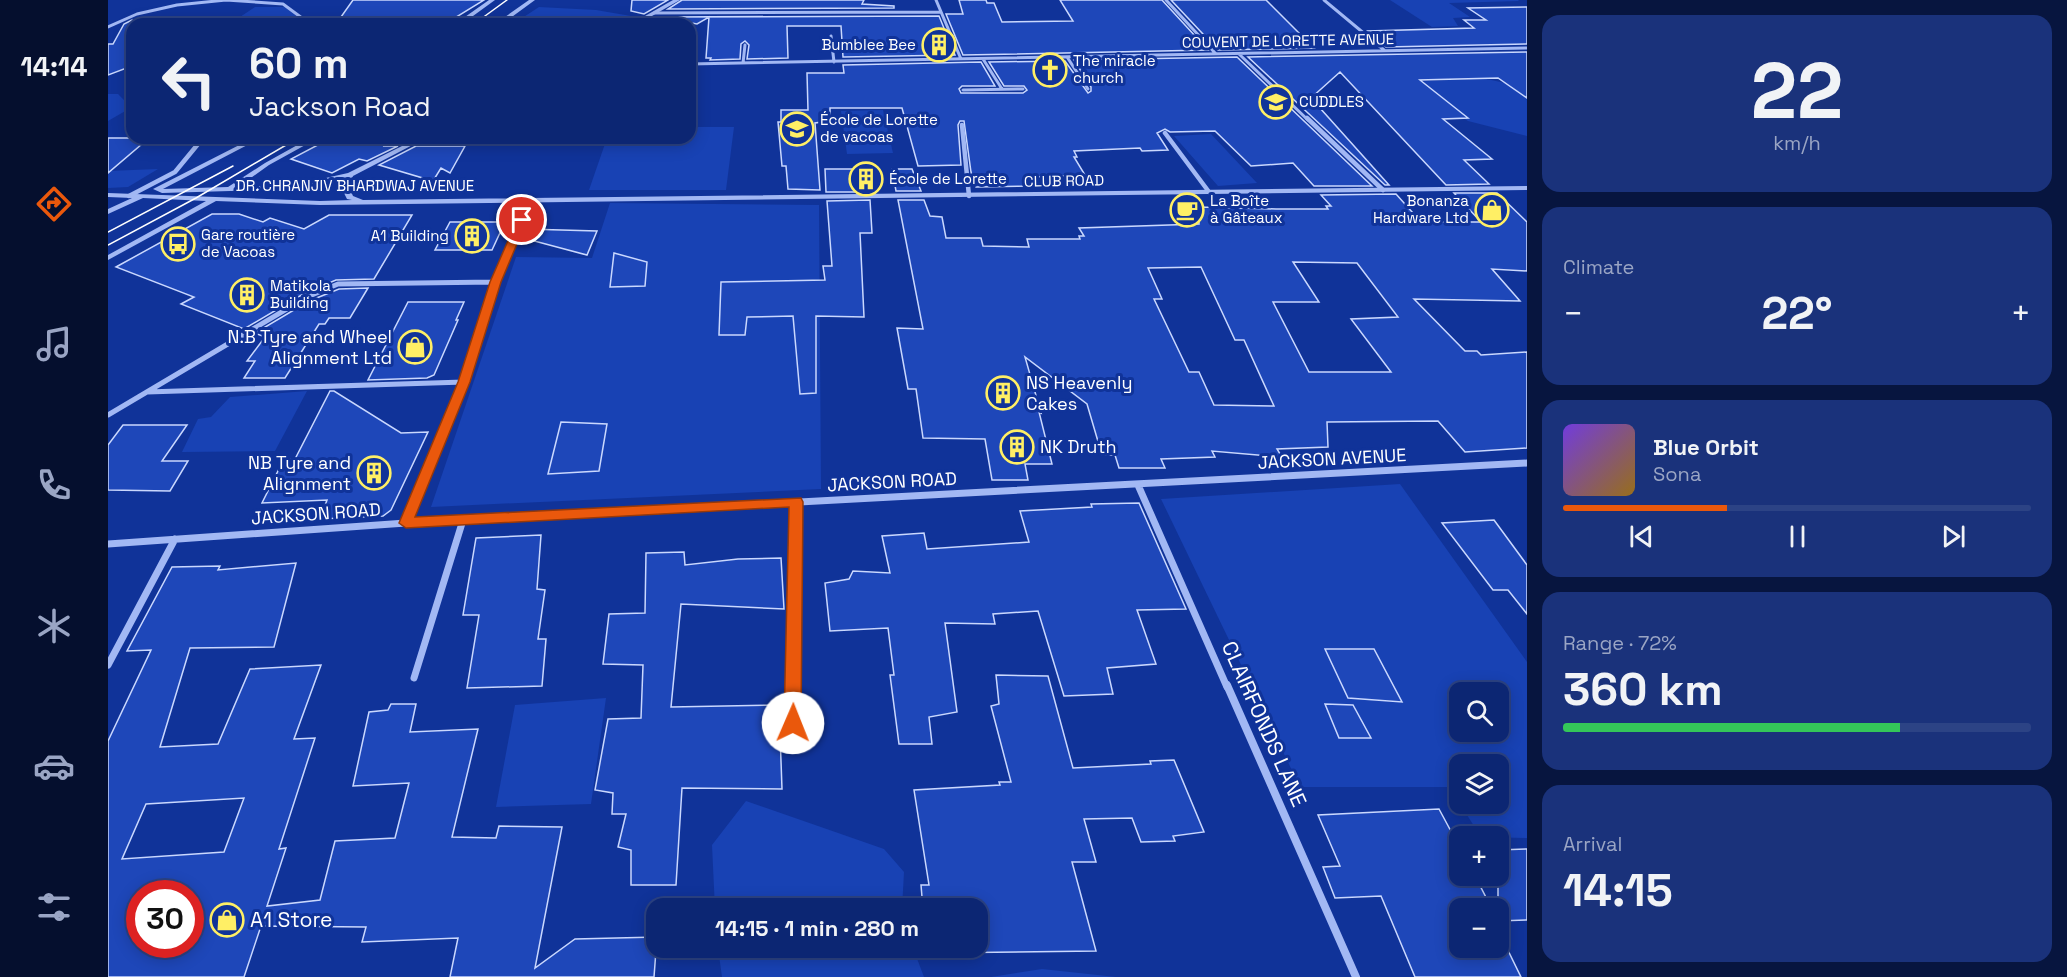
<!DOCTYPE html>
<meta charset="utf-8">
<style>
body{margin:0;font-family:"Space Grotesk",sans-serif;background:#1a327b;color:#f1f3f6;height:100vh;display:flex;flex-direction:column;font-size:22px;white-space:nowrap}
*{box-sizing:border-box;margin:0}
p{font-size:20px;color:#9aa5c4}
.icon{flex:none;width:33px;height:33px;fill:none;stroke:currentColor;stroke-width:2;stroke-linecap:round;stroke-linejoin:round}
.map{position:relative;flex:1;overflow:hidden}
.drawer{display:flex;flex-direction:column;gap:15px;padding:15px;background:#07153f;width:540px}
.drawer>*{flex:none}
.hud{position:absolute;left:18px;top:18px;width:570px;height:126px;border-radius:18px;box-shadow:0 3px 15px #0003,0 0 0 2px #2c4385;background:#0c2673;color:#f1f3f6;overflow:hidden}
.buttons{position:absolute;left:1341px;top:682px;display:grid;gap:12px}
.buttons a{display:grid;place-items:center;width:60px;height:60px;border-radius:12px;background:#0c2673;box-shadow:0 3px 15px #0003,0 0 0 2px #2c4385;font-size:30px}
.speed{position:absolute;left:18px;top:880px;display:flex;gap:12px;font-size:30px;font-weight:700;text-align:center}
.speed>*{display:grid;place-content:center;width:78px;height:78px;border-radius:50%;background:#0c2673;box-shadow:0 3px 15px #0003,0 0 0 2px #2c4385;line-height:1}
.speed .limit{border:9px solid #d22;background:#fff;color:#111}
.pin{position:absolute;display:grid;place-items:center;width:51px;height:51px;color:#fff;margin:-26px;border:3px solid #fff;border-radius:50%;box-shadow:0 2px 6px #0007}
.me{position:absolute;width:66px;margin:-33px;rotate:1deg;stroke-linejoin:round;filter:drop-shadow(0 0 4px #0008)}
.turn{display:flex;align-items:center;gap:21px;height:126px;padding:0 24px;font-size:27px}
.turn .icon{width:78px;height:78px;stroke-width:2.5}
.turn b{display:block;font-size:42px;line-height:51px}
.big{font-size:45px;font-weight:600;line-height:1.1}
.drawer .widget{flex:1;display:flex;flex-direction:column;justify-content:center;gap:9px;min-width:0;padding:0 21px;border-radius:18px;background:#1a327b}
.drawer .dial{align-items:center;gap:0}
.dial b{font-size:78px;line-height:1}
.song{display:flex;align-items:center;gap:18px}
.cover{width:72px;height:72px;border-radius:9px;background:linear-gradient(135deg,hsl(260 70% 55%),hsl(40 70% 35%))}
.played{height:6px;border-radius:3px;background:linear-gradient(90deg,#ea580c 35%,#2c4385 35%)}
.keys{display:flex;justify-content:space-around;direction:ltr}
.heat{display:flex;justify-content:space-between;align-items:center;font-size:33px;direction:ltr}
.charge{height:9px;border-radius:4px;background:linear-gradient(90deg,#34c759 72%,#2c4385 0)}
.trip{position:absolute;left:538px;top:898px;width:342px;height:60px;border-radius:18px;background:#0c2673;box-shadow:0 3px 15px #0003,0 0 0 2px #2c4385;font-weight:600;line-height:60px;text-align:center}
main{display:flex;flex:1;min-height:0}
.dock{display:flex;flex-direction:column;width:108px;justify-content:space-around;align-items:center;background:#050f2e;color:#9aa5c4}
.dock .icon{width:42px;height:42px}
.dock .current{color:#ea580c}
.dock b{font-size:27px;color:#f1f3f6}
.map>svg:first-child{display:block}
.green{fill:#1842b4;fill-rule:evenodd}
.building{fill:#1e47b9;stroke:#cad8fe;stroke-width:1.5;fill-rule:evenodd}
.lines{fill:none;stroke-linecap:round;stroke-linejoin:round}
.minor-far4{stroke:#a2b8f4;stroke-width:3}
.minor-far3{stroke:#a2b8f4;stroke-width:4.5}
.minor-far2{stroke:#a2b8f4;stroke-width:5}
.minor-far1{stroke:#a2b8f4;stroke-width:7}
.minor{stroke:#a2b8f4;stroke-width:8}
.tertiary{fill:#a2b8f4;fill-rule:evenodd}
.tram{stroke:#fff;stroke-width:1.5}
.route{fill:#ea580c;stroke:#983908;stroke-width:1.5}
.labels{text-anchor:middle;stroke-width:6;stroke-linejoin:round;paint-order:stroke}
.far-street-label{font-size:15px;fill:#fff;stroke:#103399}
.far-poi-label{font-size:15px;fill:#fff;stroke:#103399;text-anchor:start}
.poi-label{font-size:18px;fill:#fff;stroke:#103399;text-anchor:end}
.street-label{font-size:18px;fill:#fff;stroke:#103399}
.near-street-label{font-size:21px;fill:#fff;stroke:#103399}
.near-poi-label{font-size:21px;fill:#fff;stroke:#103399;text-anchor:start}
</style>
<main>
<nav class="dock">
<b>14:14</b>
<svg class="icon current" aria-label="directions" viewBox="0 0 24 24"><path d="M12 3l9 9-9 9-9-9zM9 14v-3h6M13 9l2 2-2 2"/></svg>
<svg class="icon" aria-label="music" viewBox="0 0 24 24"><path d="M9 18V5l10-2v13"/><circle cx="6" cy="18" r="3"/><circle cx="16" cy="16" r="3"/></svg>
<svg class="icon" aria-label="phone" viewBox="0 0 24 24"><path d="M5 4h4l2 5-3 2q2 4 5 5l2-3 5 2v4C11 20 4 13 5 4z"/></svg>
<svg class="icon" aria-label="climate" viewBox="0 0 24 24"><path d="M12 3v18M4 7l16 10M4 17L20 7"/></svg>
<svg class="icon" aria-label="car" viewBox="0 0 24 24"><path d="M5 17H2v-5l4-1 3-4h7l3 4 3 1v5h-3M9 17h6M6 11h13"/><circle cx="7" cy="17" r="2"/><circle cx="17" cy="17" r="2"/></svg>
<svg class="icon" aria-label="filters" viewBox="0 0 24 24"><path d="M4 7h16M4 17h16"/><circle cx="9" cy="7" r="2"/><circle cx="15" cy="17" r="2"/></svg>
</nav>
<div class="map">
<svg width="1419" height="977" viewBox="0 0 1419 977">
<rect width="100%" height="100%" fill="#103399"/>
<!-- green -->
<path class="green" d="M1282,0h128l1,1 -70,2 21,14 -17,1 5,8 -26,1z
M147,7h29l29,17h-118l19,-5h23z
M431,7l57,3 35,6 -13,8h-105z
M1360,79h19l40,9v48l-59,-15 -59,-39z
M0,94h10l11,11 -2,5 -19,11z
M775,110l10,43 -46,1 -6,-43z
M582,127h44l-8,63h-137l18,-52h83z
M1103,134l46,49 -39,3 -44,-50z
M50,169l-30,18 -20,1v-17z
M502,203l209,2 2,284 -390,18 85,-250 76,1z
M199,391l-32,60 -93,1 16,-33 13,-2 19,-20z
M1292,484l127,178v176l-46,-1 -21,-33h38v-39h-38v39l-12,-17h-148l-139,-288zM1352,693h38v39h-38z
M498,698l-15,106 -95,3 19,-102z
M638,801l138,48 20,23 -2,37h-187l-3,-64z
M610,948h195l11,29h-202z
M934,969l74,8h-125z"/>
<!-- building -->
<path class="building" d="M245,0h131l-39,24h-109z
M524,0h36l-24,14 -13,-3z
M574,0h182l-2,4 32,2v2l-226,1z
M851,0h27l1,3h7l8,19 71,-1 -13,-21h102l46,50 -245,5 -17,-41h17z
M1063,0h95l48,48 -96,2z
M1419,7v37l-141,3 -18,-16 106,-3 -10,-8h22l-18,-12z
M831,16l16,39 -112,2 -2,-31h-54l1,32 -41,1 2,-14 -4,-4 -4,3 -1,15 -30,1 1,-2h-5l3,-41 -12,7 -38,-7z
M24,20v46l-24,9v-31h5l11,-20z
M1419,52v46l-29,-20 -78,2 48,38 -25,1 49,40 -28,1 25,24 -43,1 -106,-113 -29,26 78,87h-4l-137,-128z
M1129,57l135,129h-58l-21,-23 -42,3 -36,-35 -45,1 -5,-3 -8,4 11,17 -26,1 -2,-3 -66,3 3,6h-3l11,18 -53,2 3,9 -59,1 -5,-15 -7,-51h-4l-2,4 3,40 -43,1 -16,-58h-72v13l-15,2 5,67 -32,-1 -2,-23h-4l-4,-44h3v-12h27l-1,-37h37l-1,-8 138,-3 14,24h-33l-3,3 2,4h62l4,-3 -3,-4h-20l-15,-24 76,-1 23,32 3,-2v-4l-17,-27z
M0,138h41l-41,35z
M223,138h67l-15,8h15l-31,15 -8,-2 -27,14 -41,-14z
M308,146h49l-15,27 -9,-5 -8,13 -54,-16z
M717,169h44l1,23h-44z
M784,169h20l9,22h-25z
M1346,193h43l30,29v49l-35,-2 28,32 -106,-2 51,52h12l4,4 46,-3v96l-62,4 -27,-31 -111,1 1,25 -51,2 5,8 -70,-6 3,6 -54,2 4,9h-46l-4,-13h-13l-15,-51 -62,-47 16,56 -2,-1 13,52h-27l3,16h-36l-7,-41 -62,-1 -7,-49h-8l-11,-61 26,1 -25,-129h26l6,16 12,1 4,21h35l2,8 46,1 -2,-8h53l-1,-3h5l-5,-8 120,-4 -1,-17 78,2h52l-2,-3h5l-10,-11 75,-1 25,28h60zM1185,262l64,1 41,54 -47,2 40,53h-82l-36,-70h46zM1093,267l34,73h9l30,66 -60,-1 -15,-33h-10l-35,-73h8l-14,-31z
M762,200l2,33h-12l4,84 -48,-1v77l-16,1 -7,-78 -46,1 -2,18h-26l2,-53 104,-2 -2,-14h9l-5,-65z
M104,214h27l24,8 7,-4 34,11 25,-14h83l-38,64 -38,1 -31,13 -61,36 -63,-25 13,-7 -78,-30z
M342,222h55l-13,28h-57z
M417,229l72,2 -10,24 -64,-17z
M506,253l33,9 -2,24 -35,1z
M260,288l-18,30h-21l-4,6h-6l-34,54h-41l11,-17h-8l18,-24 -10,-4 54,-32 30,-12z
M300,302h56l-8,18h2l-24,55 -7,3 -59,2z
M222,391h4l67,42 27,-1 -37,78 -8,6 -63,3 7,-19 -65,3 22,-44h11z
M453,422l46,2 -8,47 -51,3z
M15,425h64l-25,36h26l-18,30 -62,-1v-45z
M1031,503l47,106 -49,1 19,54 -49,4 6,26 -49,2 -26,-85 -45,3 2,10 -50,-1 12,89 -28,5 3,27h-33l-9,-69h4l-6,-47 -58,3 -5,-48 24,-4 4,-8 37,2 -8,-37 42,-3 3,16 102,-7 -9,-31 72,-4 -1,-3z
M1386,520l33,45v49l-19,-24h-15l-51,-67z
M433,535l-4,54 8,1 -7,49h8l-4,47 -75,2 12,-73h-16l13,-77z
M576,552l1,13 53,-6 43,-1 3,51 -103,-5 -10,103 108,-2 3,84 -100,-1 -6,97h-45v-35l-13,-3 8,-33h-14l1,-21 -18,-3 13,-71 33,-1 2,-53 -40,-1 6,-50 36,-1 1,-60z
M188,563l-22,84 -84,1 -30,99 58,-3 32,-75 71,-4 -27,74 21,-1 -36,111 7,-1 -19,58 53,-6 15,-59 60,-3 14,-55 -56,3 16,-74 19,-2 3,-6h25l-6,28 68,-3 -26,108 44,1 3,-12 63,1 -27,141 40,-29 82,-2 -3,40h-204l8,-39 -96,4 4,-15 -105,-1 -17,51h-136v-236l43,-91 -24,1 45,-84 48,-1 -2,4zM136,798l-20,54 -102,7 24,-55zM32,894h50v51h-50z
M1217,649h49l28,53 -54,-4z
M888,675l52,1 25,92 78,-4 -1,-3 24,-1 30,72 -31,4 2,5 -34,1 -9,-24 -48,1 12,43h-24l24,89 -169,2 -1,-5h52v-39h-55l-2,-24h8l-15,-95 86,-5 -1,-3h12l-20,-76 8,-2z
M1217,704l28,1 18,33h-32z
M1331,809l21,39v28h15l17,33h-32v39h38v-18l23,47h-106l-34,-81 -46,2 -12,-31 17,-1 -22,-51z
M1419,849v71l-29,1v-71z"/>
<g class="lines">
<!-- minor-far4 -->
<path class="minor-far4" d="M828,0l25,59
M1058,0l50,54
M1216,0l60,50
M546,13l287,-1
M0,27l29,-13 40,-9 49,-5 57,4 19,14 -4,6
M723,36l3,26
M1131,54l69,66
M959,57l21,32
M875,59l19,30
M635,63l2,-18
M582,64l837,-16
M855,90l60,-1"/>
<!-- minor-far3 -->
<path class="minor-far3" d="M1199,118l76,72
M854,125l7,71
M1057,133l44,59
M21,196l46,-24 28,-34
M393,268l29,-69"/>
<!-- minor-far2 -->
<path class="minor-far2" d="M39,392l317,-10
M0,415l199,-118 31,-13 157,-2
M326,454l30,-72 37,-115"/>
<!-- minor-far1 -->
<path class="minor-far1" d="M1030,485l89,202
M298,523l29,-70
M0,544l298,-21 1121,-60
M0,665l67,-126
M306,678l49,-158
M685,687l3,-185"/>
<!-- minor -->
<path class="minor" d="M1119,685l129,292
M685,723l1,-38"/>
<!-- tertiary -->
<path class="tertiary" d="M381,0h6l-33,24h-7z
M421,0h6l-33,24h-7z
M565,0h7l-42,24h-7z
M145,138h8l-98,51 65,-2 37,-24 45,-25h8l-49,27 -31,22 56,-2 54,-12 70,-35h8l-73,38 -4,11 4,9 10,4 1164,-14v4l-1207,15 -104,-4 -108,59v-5l98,-54 -63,-3 -35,16v-5l24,-11 -24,-1v-4l212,8 32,-1 -5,-1 -6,-12 4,-9 -51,11 -132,4 -9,-4z"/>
<!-- tram -->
<path class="tram" d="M366,24l33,-24
M0,232l125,-66
M0,245l88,-47 102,-60"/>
</g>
<!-- route -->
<path class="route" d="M414,217l5,3 -26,62 -31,100 -55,135 386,-19 2,4 -2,221 -2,5 -6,3 -6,-3 -3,-5 5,-216 -383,21 -7,-5 59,-141 32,-100 27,-62z"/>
<!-- icons -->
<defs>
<g id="building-ring" transform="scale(1.725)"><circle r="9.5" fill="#103399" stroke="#ffef65" stroke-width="1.5"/><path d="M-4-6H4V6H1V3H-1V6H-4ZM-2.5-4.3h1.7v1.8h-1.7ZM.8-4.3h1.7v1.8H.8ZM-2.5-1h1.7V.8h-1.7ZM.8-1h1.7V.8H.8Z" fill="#ffef65"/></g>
<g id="church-ring" transform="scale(1.725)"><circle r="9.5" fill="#103399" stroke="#ffef65" stroke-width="1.5"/><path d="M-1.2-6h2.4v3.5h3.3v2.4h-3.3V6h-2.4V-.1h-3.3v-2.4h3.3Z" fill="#ffef65"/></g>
<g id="school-ring" transform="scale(1.725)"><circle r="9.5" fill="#103399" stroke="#ffef65" stroke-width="1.5"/><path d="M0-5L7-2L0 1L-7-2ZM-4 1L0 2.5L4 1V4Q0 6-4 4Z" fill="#ffef65"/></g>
<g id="cafe-ring" transform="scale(1.725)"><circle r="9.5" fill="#103399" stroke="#ffef65" stroke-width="1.5"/><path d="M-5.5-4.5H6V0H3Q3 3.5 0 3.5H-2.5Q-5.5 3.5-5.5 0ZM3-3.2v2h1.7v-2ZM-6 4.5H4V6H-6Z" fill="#ffef65"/></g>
<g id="shop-ring" transform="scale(1.725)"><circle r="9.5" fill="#103399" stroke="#ffef65" stroke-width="1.5"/><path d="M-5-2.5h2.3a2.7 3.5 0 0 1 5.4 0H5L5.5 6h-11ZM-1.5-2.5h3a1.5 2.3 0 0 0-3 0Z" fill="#ffef65"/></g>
<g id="bus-ring" transform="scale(1.725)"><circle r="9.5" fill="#103399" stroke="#ffef65" stroke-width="1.5"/><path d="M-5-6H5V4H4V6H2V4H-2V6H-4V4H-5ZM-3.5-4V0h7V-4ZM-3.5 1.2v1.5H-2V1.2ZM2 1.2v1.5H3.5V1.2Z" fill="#ffef65"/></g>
</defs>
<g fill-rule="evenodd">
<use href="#building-ring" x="831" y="45"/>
<use href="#church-ring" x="942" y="70"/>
<use href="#school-ring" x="1168" y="102"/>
<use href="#school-ring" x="689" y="129"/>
<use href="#building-ring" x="758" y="179"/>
<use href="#cafe-ring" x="1079" y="210"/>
<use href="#shop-ring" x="1384" y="210"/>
<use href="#building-ring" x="364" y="236"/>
<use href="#bus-ring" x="70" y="244"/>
<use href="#building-ring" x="139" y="295"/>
<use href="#shop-ring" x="307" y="347"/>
<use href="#building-ring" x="895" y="393"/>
<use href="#building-ring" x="909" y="447"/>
<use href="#building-ring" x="266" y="473"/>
<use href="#shop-ring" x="119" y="920"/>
</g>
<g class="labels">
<!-- far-street labels -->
<g class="far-street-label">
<text transform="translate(1180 41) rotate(-1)" y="5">COUVENT DE LORETTE AVENUE</text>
<text transform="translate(956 181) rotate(-1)" y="5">CLUB ROAD</text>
<text x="247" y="191">DR. CHRANJIV BHARDWAJ AVENUE</text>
</g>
<!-- far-poi labels -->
<g class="far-poi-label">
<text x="808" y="50" text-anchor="end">Bumblee Bee</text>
<text x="965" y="66">The miracle<tspan x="965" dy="17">church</tspan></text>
<text x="1191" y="107">CUDDLES</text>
<text x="712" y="125">École de Lorette<tspan x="712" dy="17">de vacoas</tspan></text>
<text x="781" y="184">École de Lorette</text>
<text x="1102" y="206">La Boîte<tspan x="1102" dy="17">à Gâteaux</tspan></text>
<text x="1361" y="206" text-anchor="end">Bonanza<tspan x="1361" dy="17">Hardware Ltd</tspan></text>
<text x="93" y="240">Gare routière<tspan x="93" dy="17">de Vacoas</tspan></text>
<text x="341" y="241" text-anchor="end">A1 Building</text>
<text x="162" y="291">Matikola<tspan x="162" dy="17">Building</tspan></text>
</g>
<!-- poi labels -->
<g class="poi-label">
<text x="284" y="343">N.B Tyre and Wheel<tspan x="284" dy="21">Alignment Ltd</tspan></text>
<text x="918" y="389" text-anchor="start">NS Heavenly<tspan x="918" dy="21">Cakes</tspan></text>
<text x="932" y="453" text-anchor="start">NK Druth</text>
<text x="243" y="469">NB Tyre and<tspan x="243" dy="21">Alignment</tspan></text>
</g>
<!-- street labels -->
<g class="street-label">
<text transform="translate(1224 459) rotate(-3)" y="6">JACKSON AVENUE</text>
<text transform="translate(784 482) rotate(-3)" y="6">JACKSON ROAD</text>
<text transform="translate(208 514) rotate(-4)" y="6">JACKSON ROAD</text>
</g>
<!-- near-street labels -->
<g class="near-street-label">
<text transform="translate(1156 724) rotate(66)" y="7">CLAIRFONDS LANE</text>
</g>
<!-- near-poi labels -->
<g class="near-poi-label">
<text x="142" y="927">A1 Store</text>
</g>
</g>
</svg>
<div class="buttons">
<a><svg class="icon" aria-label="search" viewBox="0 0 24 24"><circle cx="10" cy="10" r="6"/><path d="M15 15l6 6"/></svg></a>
<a><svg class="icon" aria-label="layers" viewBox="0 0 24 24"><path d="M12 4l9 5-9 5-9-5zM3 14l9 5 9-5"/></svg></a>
<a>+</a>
<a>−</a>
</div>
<div class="speed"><div class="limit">30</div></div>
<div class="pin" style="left:414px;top:220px;background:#d93025"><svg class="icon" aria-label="arrive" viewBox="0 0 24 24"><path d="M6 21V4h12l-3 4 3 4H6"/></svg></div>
<svg class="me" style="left:685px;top:723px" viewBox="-20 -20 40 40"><circle r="19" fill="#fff"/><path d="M0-13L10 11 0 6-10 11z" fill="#ea580c"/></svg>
<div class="trip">14:15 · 1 min · 280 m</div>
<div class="hud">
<div class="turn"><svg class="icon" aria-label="left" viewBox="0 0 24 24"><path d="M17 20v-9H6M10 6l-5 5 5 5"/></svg><div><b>60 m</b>Jackson Road</div></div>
</div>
</div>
<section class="drawer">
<div class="widget dial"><b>22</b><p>km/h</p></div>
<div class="widget"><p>Climate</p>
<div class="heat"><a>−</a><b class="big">22°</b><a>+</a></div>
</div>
<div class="widget">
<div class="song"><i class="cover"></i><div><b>Blue Orbit</b><p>Sona</p></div></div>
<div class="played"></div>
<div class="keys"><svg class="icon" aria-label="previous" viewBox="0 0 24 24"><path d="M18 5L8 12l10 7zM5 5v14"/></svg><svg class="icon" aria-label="pause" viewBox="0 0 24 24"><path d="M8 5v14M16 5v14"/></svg><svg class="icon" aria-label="next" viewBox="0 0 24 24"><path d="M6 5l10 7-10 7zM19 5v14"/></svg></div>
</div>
<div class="widget"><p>Range · 72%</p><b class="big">360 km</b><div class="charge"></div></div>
<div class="widget"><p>Arrival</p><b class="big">14:15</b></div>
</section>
</main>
